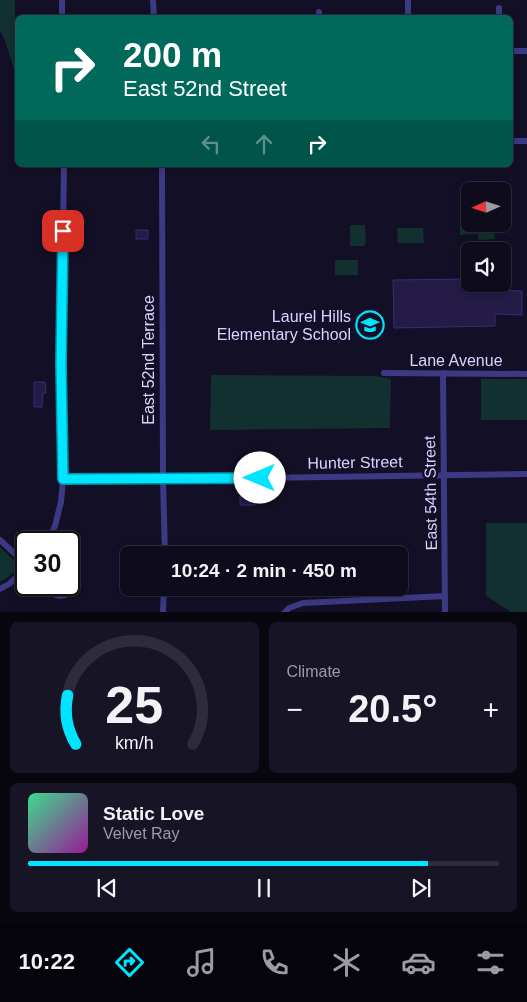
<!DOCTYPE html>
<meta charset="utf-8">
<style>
body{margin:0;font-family:Helvetica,sans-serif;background:#171425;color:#f1f3f6;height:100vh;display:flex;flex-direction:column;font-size:19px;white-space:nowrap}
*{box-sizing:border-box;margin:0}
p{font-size:16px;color:#9b9ba3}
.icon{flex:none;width:28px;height:28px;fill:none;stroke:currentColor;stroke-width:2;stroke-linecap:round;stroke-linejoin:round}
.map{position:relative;height:612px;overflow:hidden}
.side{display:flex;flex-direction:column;gap:10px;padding:10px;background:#08060f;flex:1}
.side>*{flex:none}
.guide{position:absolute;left:15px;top:15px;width:498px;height:152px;border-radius:8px;box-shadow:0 2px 8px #0003,0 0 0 1px #2e2b3b;background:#00695c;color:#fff;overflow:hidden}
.needle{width:32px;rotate:267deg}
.buttons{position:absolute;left:461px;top:182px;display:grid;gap:10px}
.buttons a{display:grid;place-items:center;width:50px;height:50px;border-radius:8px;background:#0e0b1c;box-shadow:0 2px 8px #0003,0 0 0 1px #2e2b3b;font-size:25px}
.speed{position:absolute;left:15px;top:531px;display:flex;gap:10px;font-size:25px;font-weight:700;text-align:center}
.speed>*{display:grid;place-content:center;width:65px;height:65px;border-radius:50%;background:#0e0b1c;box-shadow:0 2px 8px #0003,0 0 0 1px #2e2b3b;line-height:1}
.speed .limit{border:2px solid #111;border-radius:8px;background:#fff;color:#111}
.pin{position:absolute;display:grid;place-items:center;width:42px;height:42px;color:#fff;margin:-21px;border-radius:10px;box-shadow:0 2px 8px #0006}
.me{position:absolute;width:55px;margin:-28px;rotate:270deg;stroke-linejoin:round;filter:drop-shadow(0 0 4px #0008)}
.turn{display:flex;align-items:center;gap:18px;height:105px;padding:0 25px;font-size:22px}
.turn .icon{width:65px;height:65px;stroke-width:2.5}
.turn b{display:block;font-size:35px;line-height:42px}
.lanes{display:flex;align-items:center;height:48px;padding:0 25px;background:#0003;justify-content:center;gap:25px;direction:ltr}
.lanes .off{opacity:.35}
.big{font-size:38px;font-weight:800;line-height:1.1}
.side .tile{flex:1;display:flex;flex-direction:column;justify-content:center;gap:8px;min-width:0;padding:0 18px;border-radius:8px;background:#171425}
.side .dial{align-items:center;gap:0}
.dial svg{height:130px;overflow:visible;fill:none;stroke:#2e2b3b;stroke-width:7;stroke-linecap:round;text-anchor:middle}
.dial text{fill:#f1f3f6;stroke:none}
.song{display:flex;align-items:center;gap:15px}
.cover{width:60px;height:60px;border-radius:8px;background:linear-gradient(135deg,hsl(150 70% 55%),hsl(300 70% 35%))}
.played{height:5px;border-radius:2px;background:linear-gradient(90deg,#00e5ff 85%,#2e2b3b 85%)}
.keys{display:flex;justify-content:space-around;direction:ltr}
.heat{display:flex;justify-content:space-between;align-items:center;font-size:28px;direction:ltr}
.side .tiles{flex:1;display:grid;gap:10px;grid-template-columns:1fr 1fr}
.tile:last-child{grid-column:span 2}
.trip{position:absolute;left:120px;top:546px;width:288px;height:50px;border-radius:8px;background:#0e0b1c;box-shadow:0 2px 8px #0003,0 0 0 1px #2e2b3b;font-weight:800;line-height:50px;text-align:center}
.tab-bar{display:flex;height:80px;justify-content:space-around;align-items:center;background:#06040b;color:#9b9ba3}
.tab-bar .icon{width:35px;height:35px}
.tab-bar .selected{color:#00e5ff}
.tab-bar b{font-size:22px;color:#f1f3f6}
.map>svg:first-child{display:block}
.green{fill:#12302f}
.building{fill:#241b47;stroke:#3b2d73}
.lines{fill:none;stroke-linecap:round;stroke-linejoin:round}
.minor{stroke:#3d3a85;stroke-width:6}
.route-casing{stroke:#0095a6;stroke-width:12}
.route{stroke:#00e5ff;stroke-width:9}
.labels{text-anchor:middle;stroke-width:5;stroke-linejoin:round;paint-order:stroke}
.poi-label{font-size:16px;fill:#d9d4ff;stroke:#130f26;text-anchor:end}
.street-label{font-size:16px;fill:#d9d4ff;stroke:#130f26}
</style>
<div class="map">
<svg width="527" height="612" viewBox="0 0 527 612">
<rect width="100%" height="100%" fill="#130f26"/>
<!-- green -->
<path class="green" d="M0,0h15l1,75 -12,-37 -4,-7z
M494,224l1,15 -16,1 -1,-6 -18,1v-10z
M350,225h15l1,17 -2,4h-14z
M397,228h26l1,15h-26z
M335,260h23v15h-23z
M211,375l164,1 16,3 -1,49 -180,2z
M481,379h46v41h-46z
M486,523h41v89h-16l-25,-16z
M0,547l20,19 -13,12 -7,4z"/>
<!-- building -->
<path class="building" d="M136,230h12v9h-12z
M470,279v5h25v6l27,1v24l-27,-1v12l-101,2 -1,-48z
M34,382h11l1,11h-3l-1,14h-8z
M240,496h15v9h-15z"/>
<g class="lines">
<!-- minor -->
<path class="minor" d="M62,0v18
M153,0l1,18
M319,18v-6
M408,18v-18
M499,18v-10
M510,51h17
M510,141h17
M162,165l1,314 2,76
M384,373l143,1
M443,373l2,239
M63,479l197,-1 267,-4
M0,540l26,24
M47,542l8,-16 6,-24 2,-23 -2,-115 3,-199
M52,585v4l4,6c7,2 12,0 15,-6l-2,-8
M0,589l9,-5 17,-15
M163,612l1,-24
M285,612l4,-4 14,-5 142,-7"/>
</g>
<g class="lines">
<!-- route casing -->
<g class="route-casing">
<path id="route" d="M63,231l-2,133 2,115 197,-1"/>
</g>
<!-- route -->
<use href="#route" class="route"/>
</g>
<!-- icons -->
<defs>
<g id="school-ring" transform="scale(1.4375)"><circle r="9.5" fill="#130f26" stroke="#00e5ff" stroke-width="1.5"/><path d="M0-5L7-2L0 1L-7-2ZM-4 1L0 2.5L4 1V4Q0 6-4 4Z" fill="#00e5ff"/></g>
</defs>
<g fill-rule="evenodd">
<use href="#school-ring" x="370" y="325"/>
</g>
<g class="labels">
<!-- poi labels -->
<g class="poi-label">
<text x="351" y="322">Laurel Hills<tspan x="351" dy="18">Elementary School</tspan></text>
</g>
<!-- street labels -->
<g class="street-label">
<text transform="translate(148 360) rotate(-90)" y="6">East 52nd Terrace</text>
<text x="456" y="366">Lane Avenue</text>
<text transform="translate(355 462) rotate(-1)" y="6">Hunter Street</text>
<text transform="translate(430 493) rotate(-91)" y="6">East 54th Street</text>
</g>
</g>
</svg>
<div class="buttons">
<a><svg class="needle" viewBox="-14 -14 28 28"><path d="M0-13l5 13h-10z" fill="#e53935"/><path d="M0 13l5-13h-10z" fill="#9b9ba3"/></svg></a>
<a><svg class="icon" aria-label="sound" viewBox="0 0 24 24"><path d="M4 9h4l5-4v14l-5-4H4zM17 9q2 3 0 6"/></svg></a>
</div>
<div class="speed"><div class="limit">30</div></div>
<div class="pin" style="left:63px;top:231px;background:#d93025"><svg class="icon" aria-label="arrive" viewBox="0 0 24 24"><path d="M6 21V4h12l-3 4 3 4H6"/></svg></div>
<svg class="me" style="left:260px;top:478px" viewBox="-20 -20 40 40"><circle r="19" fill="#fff"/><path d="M0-13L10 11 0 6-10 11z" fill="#00e5ff"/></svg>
<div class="trip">10:24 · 2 min · 450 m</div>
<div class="guide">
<div class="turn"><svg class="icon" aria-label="right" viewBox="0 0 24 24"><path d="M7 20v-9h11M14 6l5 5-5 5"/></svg><div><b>200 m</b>East 52nd Street</div></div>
<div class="lanes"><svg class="icon off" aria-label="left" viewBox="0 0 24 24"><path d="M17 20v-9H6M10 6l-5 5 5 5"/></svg><svg class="icon off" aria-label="ahead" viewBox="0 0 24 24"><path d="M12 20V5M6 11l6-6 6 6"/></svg><svg class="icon" aria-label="right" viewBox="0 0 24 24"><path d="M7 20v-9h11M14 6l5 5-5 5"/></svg></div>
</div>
</div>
<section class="side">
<div class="tiles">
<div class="tile dial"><svg viewBox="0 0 100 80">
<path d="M14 69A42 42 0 1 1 86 69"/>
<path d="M14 69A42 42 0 0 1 9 39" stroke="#00e5ff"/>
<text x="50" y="56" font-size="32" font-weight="700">25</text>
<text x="50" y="72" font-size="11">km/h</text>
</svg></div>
<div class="tile"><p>Climate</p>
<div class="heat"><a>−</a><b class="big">20.5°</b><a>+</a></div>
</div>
<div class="tile">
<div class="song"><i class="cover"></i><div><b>Static Love</b><p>Velvet Ray</p></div></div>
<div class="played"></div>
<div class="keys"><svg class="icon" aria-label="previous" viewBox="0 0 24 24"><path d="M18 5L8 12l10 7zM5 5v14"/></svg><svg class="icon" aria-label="pause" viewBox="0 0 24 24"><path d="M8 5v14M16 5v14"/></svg><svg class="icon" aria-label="next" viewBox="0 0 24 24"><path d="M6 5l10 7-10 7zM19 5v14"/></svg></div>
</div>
</div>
</section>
<nav class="tab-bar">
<b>10:22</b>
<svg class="icon selected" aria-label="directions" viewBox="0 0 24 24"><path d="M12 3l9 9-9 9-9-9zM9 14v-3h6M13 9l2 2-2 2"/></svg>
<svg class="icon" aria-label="music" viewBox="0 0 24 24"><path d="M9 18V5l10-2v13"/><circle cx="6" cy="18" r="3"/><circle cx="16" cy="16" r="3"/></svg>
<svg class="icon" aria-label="phone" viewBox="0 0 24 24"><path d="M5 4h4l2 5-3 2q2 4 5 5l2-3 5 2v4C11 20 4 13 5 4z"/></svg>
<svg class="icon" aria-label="climate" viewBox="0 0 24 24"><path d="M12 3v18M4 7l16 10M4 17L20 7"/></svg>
<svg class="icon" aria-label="car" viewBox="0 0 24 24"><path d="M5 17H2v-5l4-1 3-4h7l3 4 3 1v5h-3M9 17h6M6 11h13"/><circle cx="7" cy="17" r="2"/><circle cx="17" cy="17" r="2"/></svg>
<svg class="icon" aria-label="filters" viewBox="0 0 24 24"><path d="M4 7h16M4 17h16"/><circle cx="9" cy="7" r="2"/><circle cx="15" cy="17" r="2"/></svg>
</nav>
